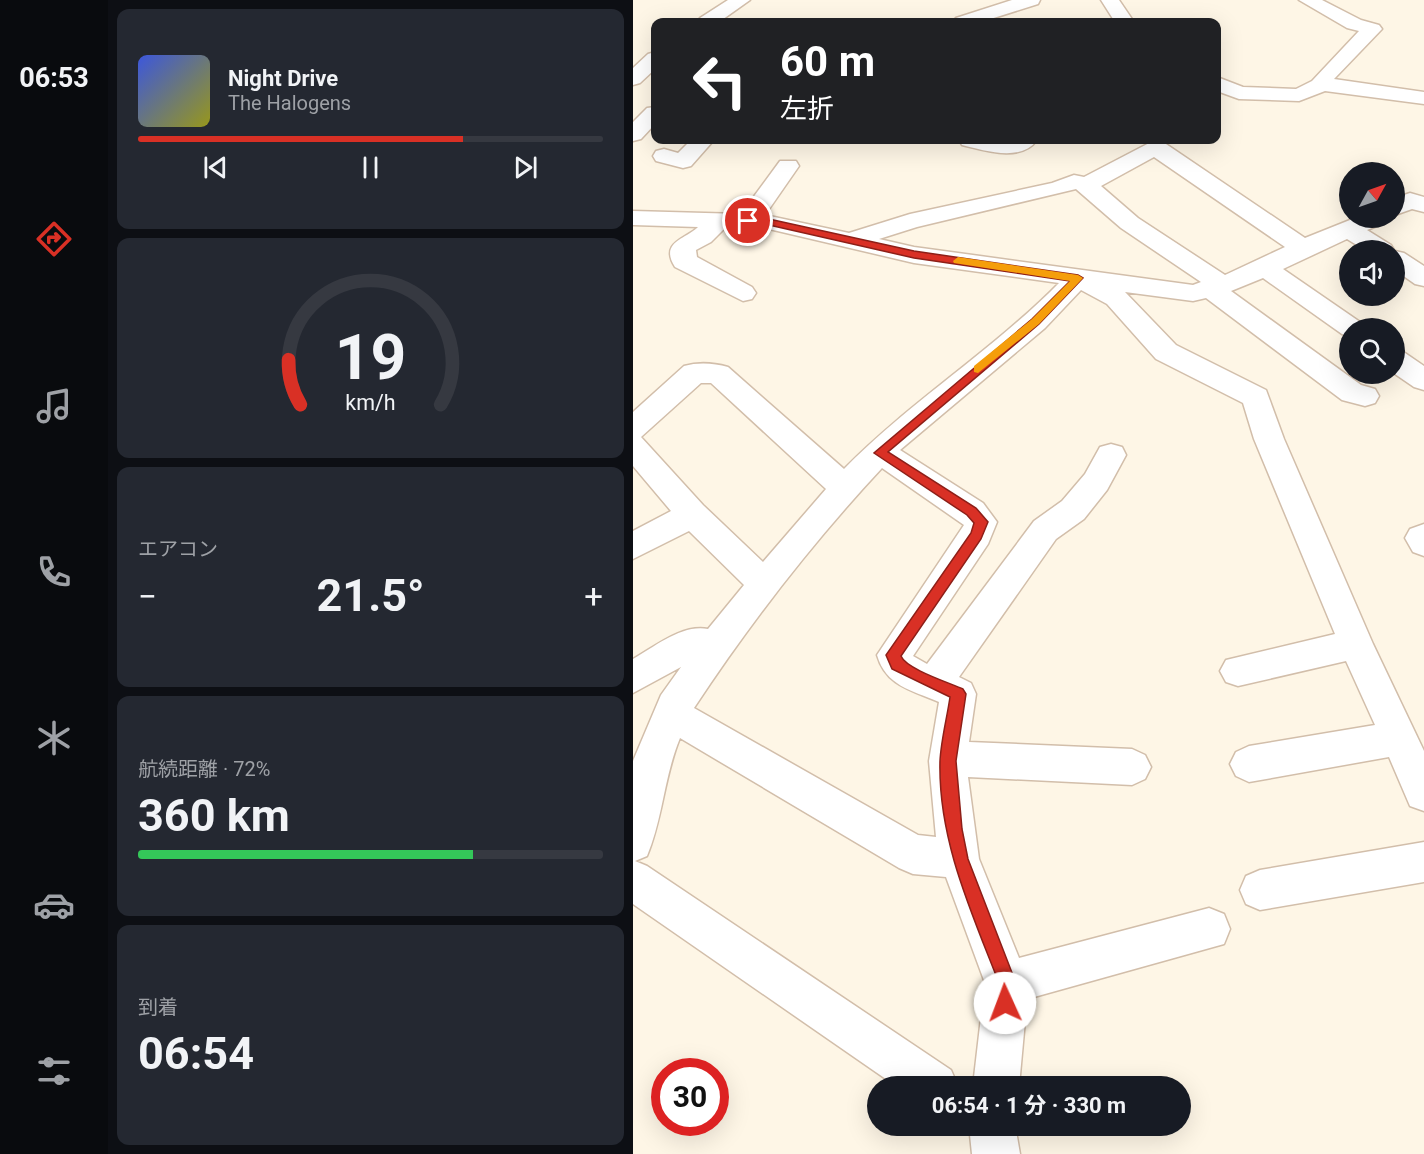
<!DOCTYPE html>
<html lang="ja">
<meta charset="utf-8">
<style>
body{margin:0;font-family:Roboto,"Noto Sans JP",sans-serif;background:#242831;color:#f1f3f6;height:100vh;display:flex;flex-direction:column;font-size:22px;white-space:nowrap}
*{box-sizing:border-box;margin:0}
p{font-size:20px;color:#9ea1a6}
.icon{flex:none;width:33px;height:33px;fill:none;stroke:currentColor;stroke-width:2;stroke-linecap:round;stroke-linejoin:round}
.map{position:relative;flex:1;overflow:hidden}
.panel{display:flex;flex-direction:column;gap:9px;padding:9px;background:#0d0f14;width:525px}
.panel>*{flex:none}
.banner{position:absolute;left:18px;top:18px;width:570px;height:126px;border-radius:12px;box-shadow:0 6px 24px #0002;background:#202124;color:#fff;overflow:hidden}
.needle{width:39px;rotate:50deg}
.buttons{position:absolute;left:706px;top:162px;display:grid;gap:12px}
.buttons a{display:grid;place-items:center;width:66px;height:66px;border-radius:50%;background:#171b24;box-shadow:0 6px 24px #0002;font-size:30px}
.speed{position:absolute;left:18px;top:1058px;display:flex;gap:12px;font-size:30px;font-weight:700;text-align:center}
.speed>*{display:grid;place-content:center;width:78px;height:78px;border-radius:50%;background:#171b24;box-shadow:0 6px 24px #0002;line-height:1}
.speed .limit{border:9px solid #d22;background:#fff;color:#111}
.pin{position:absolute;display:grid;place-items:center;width:51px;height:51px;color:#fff;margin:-26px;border:3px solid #fff;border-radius:50%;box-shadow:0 2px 6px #0007}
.me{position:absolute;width:66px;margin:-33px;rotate:358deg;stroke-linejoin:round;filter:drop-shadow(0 0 4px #0008)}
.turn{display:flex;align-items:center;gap:21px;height:126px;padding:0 30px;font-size:27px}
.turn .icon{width:78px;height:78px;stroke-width:2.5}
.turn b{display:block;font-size:42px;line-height:51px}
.big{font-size:45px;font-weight:700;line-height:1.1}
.panel .widget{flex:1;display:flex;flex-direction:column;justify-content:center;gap:9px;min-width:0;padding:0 21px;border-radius:12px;background:#242831}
.panel .dial{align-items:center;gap:0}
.dial svg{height:156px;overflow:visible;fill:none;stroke:#363941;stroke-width:7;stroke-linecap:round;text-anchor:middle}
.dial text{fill:#f1f3f6;stroke:none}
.song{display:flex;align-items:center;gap:18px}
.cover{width:72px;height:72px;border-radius:9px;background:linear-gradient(135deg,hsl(230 70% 55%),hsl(60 70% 35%))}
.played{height:6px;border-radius:3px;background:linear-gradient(90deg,#d93025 70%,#363941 70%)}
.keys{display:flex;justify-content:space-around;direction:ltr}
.heat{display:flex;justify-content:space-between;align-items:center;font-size:33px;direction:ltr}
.charge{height:9px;border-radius:4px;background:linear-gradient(90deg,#34c759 72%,#363941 0)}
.trip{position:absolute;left:234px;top:1076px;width:324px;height:60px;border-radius:30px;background:#171b24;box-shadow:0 6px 24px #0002;font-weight:700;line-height:60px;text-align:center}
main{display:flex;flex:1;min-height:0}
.tab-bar{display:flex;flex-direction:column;width:108px;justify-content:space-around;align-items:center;background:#090b0e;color:#9ea1a6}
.tab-bar .icon{width:42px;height:42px}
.tab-bar .selected{color:#d93025}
.tab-bar b{font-size:27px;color:#f1f3f6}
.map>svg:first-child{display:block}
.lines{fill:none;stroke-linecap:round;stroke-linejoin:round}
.minor-casing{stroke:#d2beaa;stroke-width:3}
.minor{fill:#fff;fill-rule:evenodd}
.route{fill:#d93025;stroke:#8d1f18;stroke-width:1.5}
.slow{fill:#f59e0b}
</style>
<main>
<nav class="tab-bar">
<b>06:53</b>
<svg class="icon selected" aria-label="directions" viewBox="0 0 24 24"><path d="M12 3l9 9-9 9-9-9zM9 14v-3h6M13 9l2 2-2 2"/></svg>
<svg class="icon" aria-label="music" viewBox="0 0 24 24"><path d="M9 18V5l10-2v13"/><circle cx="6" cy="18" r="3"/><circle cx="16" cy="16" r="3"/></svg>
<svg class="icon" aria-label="phone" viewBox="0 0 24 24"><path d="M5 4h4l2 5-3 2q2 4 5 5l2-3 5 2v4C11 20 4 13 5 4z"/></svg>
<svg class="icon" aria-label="climate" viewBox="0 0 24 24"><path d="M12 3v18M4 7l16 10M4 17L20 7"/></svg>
<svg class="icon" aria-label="car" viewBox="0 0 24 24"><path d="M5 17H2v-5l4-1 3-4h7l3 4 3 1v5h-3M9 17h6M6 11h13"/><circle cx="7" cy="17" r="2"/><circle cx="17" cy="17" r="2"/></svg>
<svg class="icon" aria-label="filters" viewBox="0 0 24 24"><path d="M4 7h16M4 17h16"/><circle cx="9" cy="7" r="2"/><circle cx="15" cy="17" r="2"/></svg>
</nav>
<section class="panel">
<div class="widget">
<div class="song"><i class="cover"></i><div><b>Night Drive</b><p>The Halogens</p></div></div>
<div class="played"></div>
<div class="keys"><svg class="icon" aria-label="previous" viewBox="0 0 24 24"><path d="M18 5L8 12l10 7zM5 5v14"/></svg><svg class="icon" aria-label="pause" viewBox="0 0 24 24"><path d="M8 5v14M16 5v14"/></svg><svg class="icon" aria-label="next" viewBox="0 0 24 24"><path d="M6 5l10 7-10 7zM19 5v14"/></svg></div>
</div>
<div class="widget dial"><svg viewBox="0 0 100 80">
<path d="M14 69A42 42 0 1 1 86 69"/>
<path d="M14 69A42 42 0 0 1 8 46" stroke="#d93025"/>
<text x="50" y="56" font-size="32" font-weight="700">19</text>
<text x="50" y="72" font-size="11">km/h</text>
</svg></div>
<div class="widget"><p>エアコン</p>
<div class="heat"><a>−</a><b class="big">21.5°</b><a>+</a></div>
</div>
<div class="widget"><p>航続距離 · 72%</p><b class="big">360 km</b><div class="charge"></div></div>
<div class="widget"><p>到着</p><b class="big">06:54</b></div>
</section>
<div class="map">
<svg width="791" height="1154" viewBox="0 0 791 1154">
<rect width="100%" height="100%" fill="#fef6e6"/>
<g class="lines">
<!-- minor casing -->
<g class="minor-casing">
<path id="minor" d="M95,0h22l-31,22h-21l2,-4z
M379,0h28l-2,4 -57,18h-28l3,-4z
M468,0h18l15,22h-19z
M666,0h23l39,20 18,5 3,4 -48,50 90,13v12l-99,-13 -26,10 -60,-2 -22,-8v-14l26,10 53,2 16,-8 47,-50 -12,-3z
M22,52v17l-15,14 -7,2v-17l15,-14z
M22,107v17l-14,15 -8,2v-19l14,-14z
M58,140h23l-23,26 -8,2 -27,-7 -3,-5 3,-5 8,-2 14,4z
M326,140h78c-16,23 -54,10 -75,5z
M522,140l8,2 142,96 50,-20h32l-3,5 -17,7 24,15 3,5h-29l-18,-11 -64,30 77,53 4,6h-14v9l-8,-3 -79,-56 -32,13 130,94 14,4 4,7 -4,7 -10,3 -23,-6 -136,-102 -13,3 -68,-9 51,53 90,45 18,49 89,205 51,107v60l-14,-5 -21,-49 -140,25 -13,-6 -6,-12 6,-12 13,-6 126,-21 -29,-64 -108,25 -12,-4 -6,-11 6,-11 109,-26 -81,-195 -11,-36 -87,-44 -49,-55 -26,-14 -36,38 -145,122 83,53 14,19 -9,22 -75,112 14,8 107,-143 28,-20 23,-27 15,-27 11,-3 11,3 4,8 -19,35 -23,29 -28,20 -97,138 12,6 5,11 -7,48 163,7 13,6 6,12 -6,12 -13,6 -164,-8 11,82 40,99 190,-50 15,6 6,15 -6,15 -197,55 -8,87h-46l12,-103 -39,-106 -33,-3 -14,-6 -219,-130c-16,38 -17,80 -33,118l-12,5 12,5 304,204 7,16h-62l-263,-182v-143l28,-66 20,-28 -48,26v-34c23,-13 49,-35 75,-30l36,-44 -55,-54 -56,28v-28l38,-20 -38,-45v-54l51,-46c14,-4 30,-3 44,1l116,102c67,-68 148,-118 215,-186l-145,-20 -145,-34 -44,-1 -14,14 -15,8 1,7 55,30 4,6 -4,6 -9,2 -68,-34c-16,-25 11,-28 23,-40l-65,-2v-14l108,3 39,-53h16l3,5 -34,49 84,18 61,-19 142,-31 22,-8 10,2zM521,157l131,90 -60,28 -87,-57 -37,-32zM443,189l45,39 80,54 -8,3 -279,-38 -35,-8 38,-12zM68,383h10l115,106 -63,73 -60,-57 -62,-68zM249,468l82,57 -87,130c9,31 34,35 62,47l-10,59 7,76 -18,-2 -224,-127c56,-85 119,-166 188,-240z
M777,193l14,4v15l-12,-3 -17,6v-17z
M762,251l9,2 20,13v20l-9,-2 -20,-14z
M762,351l10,2 19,13v24l-10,-3 -19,-13z
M791,524v32l-11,-4 -8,-14 5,-9z
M791,842v40l-164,28 -14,-6 -6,-14 6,-14 14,-6z
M336,1125h46l5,29h-48z"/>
</g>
<!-- minor -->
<use href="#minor" class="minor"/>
</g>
<!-- route -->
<path class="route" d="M112,219h24l145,32 164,24 5,3 -44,46 -151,128 88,56 12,14 -7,17 -80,117c5,13 49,27 62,33l3,5 -10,67 6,68 6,30 48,124 -4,27 -7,2 -6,-2 -3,-7 3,-20c-28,-72 -61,-143 -59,-222 1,-21 7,-43 10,-64l-58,-28 -6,-14 85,-122 3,-10 -7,-8 -93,-62 158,-134 38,-38 -156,-23 -145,-33 -21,-1 -5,-3z"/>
<!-- slow -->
<path class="slow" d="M325,257l120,18 5,3 -44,46 -61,49 -4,-1v-6l58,-47 38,-38 -116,-18 -1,-2z"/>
</svg>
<div class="buttons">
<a><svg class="needle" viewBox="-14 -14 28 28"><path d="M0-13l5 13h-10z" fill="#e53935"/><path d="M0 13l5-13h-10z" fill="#9ea1a6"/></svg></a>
<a><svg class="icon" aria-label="sound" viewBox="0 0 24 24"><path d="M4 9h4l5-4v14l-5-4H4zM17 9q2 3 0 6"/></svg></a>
<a><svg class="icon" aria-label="search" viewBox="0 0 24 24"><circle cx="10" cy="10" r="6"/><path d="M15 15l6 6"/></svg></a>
</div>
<div class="speed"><div class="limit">30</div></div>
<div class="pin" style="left:115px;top:221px;background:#d93025"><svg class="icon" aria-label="arrive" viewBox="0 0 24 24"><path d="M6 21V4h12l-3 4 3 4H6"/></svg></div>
<svg class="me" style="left:372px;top:1003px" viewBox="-20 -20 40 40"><circle r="19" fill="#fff"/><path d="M0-13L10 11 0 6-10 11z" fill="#d93025"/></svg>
<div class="trip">06:54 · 1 分 · 330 m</div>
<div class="banner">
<div class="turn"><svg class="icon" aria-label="left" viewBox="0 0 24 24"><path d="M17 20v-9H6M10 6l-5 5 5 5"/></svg><div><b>60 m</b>左折</div></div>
</div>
</div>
</main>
